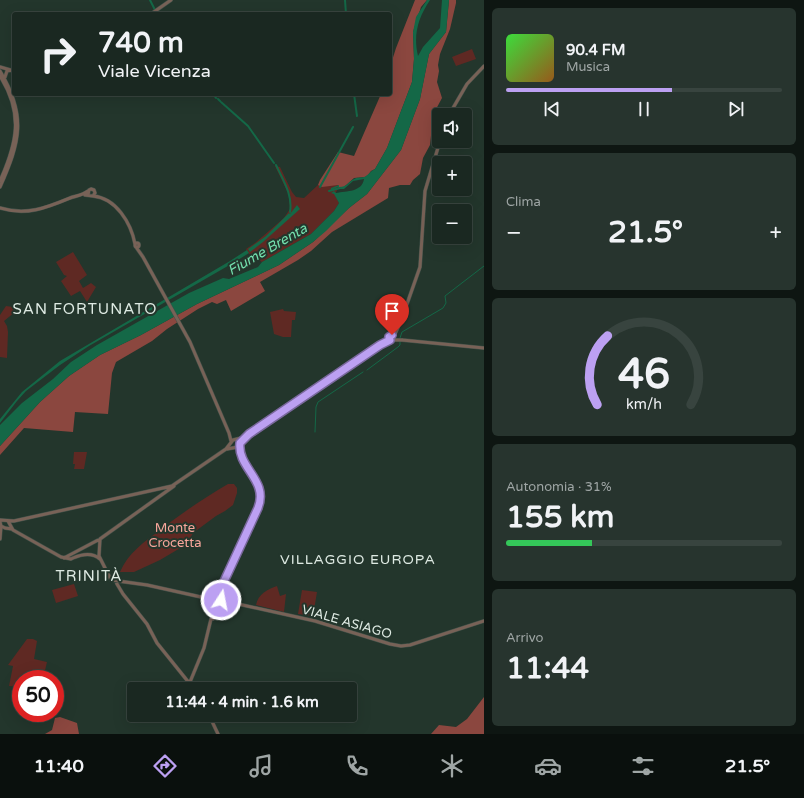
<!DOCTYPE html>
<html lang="it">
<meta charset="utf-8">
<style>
body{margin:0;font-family:"Varela Round",sans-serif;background:#27342e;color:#f1f3f6;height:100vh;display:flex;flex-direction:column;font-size:15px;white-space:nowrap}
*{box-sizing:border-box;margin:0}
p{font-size:13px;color:#9fa6a5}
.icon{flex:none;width:22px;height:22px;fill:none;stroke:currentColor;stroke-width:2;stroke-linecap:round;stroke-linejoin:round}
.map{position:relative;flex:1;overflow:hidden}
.panel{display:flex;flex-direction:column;gap:8px;padding:8px;background:#0e1612;width:320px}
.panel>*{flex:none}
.banner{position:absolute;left:12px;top:12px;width:380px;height:84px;border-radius:4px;box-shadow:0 4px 16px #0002,0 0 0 1px #38443f;background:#1a2821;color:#f1f3f6;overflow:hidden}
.buttons{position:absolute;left:432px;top:108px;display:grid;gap:8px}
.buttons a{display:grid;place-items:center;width:40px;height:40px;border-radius:4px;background:#1a2821;box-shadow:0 4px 16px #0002,0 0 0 1px #38443f;font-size:20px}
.speed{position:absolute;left:12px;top:670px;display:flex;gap:8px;font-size:20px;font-weight:700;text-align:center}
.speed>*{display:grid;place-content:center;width:52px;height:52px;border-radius:50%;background:#1a2821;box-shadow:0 4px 16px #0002,0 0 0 1px #38443f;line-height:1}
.speed .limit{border:6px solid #d22;background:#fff;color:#111}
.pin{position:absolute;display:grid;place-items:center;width:34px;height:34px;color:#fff;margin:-41px -17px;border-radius:50% 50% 50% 0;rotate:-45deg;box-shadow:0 0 4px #0007}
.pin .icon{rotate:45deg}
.me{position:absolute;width:44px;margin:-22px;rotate:11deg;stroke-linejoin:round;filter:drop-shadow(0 0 3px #0008)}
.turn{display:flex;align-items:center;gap:14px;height:84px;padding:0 20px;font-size:18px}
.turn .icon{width:52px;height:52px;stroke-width:2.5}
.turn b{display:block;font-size:28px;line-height:34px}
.big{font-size:30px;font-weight:800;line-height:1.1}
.panel .tile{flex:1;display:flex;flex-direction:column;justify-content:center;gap:6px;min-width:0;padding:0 14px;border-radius:6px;background:#27342e}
.panel .dial{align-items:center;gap:0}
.dial svg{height:104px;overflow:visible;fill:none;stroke:#38443f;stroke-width:7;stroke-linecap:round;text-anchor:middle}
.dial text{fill:#f1f3f6;stroke:none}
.song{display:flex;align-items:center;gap:12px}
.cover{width:48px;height:48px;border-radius:6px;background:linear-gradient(135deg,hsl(120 70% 55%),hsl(30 70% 35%))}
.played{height:4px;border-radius:2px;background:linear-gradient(90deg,#bca0f2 60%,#38443f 60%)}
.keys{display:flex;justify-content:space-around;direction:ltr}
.heat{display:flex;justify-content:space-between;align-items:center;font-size:22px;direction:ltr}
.charge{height:6px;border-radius:3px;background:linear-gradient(90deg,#34c759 31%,#38443f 0)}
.trip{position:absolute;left:127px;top:682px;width:230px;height:40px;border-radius:4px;background:#1a2821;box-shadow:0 4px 16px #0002,0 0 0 1px #38443f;font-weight:800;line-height:40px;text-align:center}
.menu{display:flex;height:64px;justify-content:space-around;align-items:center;background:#0a100d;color:#9fa6a5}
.menu .icon{width:28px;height:28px}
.menu .on{color:#bca0f2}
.menu b{font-size:18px;color:#f1f3f6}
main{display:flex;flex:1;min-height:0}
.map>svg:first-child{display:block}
.green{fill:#5f2923}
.forest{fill:#8b473f}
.water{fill:#146847}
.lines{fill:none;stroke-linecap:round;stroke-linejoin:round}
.stream{stroke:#146847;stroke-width:1}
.canal{stroke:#146847;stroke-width:2}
.secondary-casing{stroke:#42524a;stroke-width:4}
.secondary{stroke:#786257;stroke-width:3}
.route-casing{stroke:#7a689d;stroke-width:10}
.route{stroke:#bca0f2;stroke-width:7}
.labels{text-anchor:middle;stroke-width:4;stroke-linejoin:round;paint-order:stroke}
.park-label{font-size:13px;fill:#f8a69b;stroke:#23362c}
.street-label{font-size:13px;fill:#deeae3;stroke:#23362c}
.water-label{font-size:14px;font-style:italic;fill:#74dfad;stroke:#23362c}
.neighbourhood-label{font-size:14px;letter-spacing:1px;fill:#deeae3;stroke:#23362c}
.quarter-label{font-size:15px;letter-spacing:1px;fill:#deeae3;stroke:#23362c}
</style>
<main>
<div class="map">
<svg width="484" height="734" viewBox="0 0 484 734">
<rect width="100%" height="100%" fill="#23362c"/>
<!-- green -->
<path class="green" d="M472,49l4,10 -20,7 -4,-9z
M275,166l5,1 12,25 4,5 8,1 14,-13h21v2l-4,7 4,9 -5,8 -23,23 -49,28 -13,-8 -3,-5 9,-6 29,-25 6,-9 -1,-14z
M73,252l14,23 -8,6 4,7 8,-5 5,4 -9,15 -7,-11 -9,5 -10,-15 6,-5 -3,-1 -8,-13z
M6,306l7,1 2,5 -11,9 3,5 1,6 -1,26 -7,-1v-42z
M283,309l1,2 12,1 -1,8h-3l-1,17h-8l-9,-3 -4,-22z
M74,452h13l-3,17h-10l1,-5h-2z
M228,484h6l3,4v5l-4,12 -8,6 -9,5 -23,17 -6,11 -27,16 -26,12h-14c8,-19 24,-30 40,-42 22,-17 44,-32 68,-46z
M74,584l4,12 -22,7 -4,-13z
M277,586l3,10 6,-2 -2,18 -28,-7c2,-11 12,-16 21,-19z
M302,590l15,2 -4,24 -15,-2z
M27,639h6l4,2 -3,18 13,3 -4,17h-22v8l-12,-1 4,-20 -5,-1z"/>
<!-- forest -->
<path class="forest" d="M415,0h12l-6,7 -8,25 1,27 -2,23 -25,66 -12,21 -4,2 -3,4 -3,2 -11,1 -10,9h-5l-1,-2 -16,2 -4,-2 2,-5 18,-28 16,4 27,-62h9v-27l6,-19z
M449,0h7v3l-6,26 -10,25 -2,11 1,6 -2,11 5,16 -7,13 -3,15 -2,19 -7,13 -3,16 -7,6 -3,5h-10l-11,3 -1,10 -56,34 -21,19 -13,9 -38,22 5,9 -34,20 -5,-11 -9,4 -5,-2 -14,7 -31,20 -15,12 -36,21 -4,11 -4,41 -33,-2 -2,20 -49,-4 -24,27v-9l40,-44 29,-26 31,-21 41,-20 56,-31 82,-39 34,-23 36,-34 18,-14 34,-44 19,-51 9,-45 17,-22z
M484,697v37h-53l8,-9 17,2 11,-8z
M60,717l17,6 2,11h-34l7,-4 3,-12z"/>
<!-- water -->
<path class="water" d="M427,0h3c-12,18 -17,35 -12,56l5,-9 17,-19 2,-28h7l-3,32 -17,22 -9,45 -19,51 -34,44 -18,14 -23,23 -13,11 -34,23 -82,39 -56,31 -41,20 -31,21 -29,26 -40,44v-21l22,-22 31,-24 18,-17 26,-17 92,-52 34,-15 6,1 29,-12 4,-5 49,-28 23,-23 5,-8 -5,-9 -3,-1 3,-2 2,2c11,-2 26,-1 28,-14l-11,2 -9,8h-6v-2l-7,3v-2l8,-3v2c8,0 9,-5 15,-8 3,-2 6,-1 10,-2 4,-1 6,-6 11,-8l12,-21 25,-66 2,-23 -1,-27 3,-15z
M297,205l3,4 -37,33 -13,10 -2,-3 18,-13 23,-23 1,1z
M247,250l2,3 -16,10 -144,83 -29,19 -34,26 -9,10 -17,22v-4l22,-27 38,-31 170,-100z"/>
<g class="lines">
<!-- stream -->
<path class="stream" d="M400,338l2,-6 41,-24 3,-5 -1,-7 39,-30
M367,370l31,-23 2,-2v-4
M315,432l1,-25 2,-5 45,-30"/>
<!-- canal -->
<path class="canal" d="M150,0l5,10
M345,0l1,14
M157,12l1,2
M213,94l3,4
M354,94l3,22
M218,99l2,2
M221,102l27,24 26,37
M276,165c7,15 17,30 14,47
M320,187l33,-60
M329,191l11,-3"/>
<!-- secondary casing -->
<g class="secondary-casing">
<path id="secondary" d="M151,14l20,-14
M0,67l14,4
M0,71c27,45 20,71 0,116
M0,76c24,38 17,67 0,105
M5,77l2,-6 5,-1
M449,115l18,-31 17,-18
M85,195l8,1 2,-3 -1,-3 -3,-1 -2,1 -1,5
M93,196c23,2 38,27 42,48
M0,208c26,8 46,0 70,-10 6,-2 13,-3 18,-7
M135 245a2 2 0 1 1 4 0a2 2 0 1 1-4 0Z
M136,247l7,10 47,85 39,91 2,8
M394,336l7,-15 19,-54 5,-76 15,-50
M402,340l82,8
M386,341l3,-5 7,-5
M227,449l11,-2 6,-9
M0,520l14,1 158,-35 54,-37 7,-9 12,-3 135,-92 10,-5h13
M8,521l5,9 48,27 10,2 2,-1
M0,522l1,4 -1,13
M1,526l4,2 7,1
M100,539l-1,17 12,24 36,5 72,16 10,1 86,19 75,23 11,2 9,-1 74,-24
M64,558l36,-19 74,-53
M73,558c9,-4 19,-6 27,1
M116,581l1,3 6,10 24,30 10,19 37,46
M217,600l24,-57 18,-38c8,-23 -18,-38 -19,-60
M213,619l4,-19
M190,682l14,-34 7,-29
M209,715l9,19"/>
</g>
<!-- secondary -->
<use href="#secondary" class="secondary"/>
</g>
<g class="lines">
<!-- route casing -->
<g class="route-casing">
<path id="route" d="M221,600l-1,-10 38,-82c11,-28 -21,-40 -18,-65l9,-9 131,-89 10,-5 -1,-3 3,-2"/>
</g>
<!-- route -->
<use href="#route" class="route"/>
</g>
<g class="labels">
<!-- park labels -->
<g class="park-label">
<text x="175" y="532">Monte<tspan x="175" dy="15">Crocetta</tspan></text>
</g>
<!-- street labels -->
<g class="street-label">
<text transform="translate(347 621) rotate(16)" y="5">VIALE ASIAGO</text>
</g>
<!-- water labels -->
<g class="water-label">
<text transform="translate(267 249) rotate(-30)" y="5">Fiume Brenta</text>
</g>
<!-- neighbourhood labels -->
<g class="neighbourhood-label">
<text x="358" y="564">VILLAGGIO EUROPA</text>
</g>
<!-- quarter labels -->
<g class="quarter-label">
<text x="85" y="314">SAN FORTUNATO</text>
<text x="89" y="581">TRINITÀ</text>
</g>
</g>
</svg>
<div class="buttons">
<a><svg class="icon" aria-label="sound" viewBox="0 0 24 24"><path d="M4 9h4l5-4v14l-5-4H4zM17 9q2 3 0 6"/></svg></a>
<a>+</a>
<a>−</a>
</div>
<div class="speed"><div class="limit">50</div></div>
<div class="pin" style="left:392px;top:335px;background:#d93025"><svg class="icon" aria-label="arrive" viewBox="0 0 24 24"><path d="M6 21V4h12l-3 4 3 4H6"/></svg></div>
<svg class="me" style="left:221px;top:600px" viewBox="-20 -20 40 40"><circle r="17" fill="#bca0f2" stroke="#fff" stroke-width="3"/><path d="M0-11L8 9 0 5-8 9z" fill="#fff"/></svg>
<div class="trip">11:44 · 4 min · 1.6 km</div>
<div class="banner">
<div class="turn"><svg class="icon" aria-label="right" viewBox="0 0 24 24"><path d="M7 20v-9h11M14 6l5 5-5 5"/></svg><div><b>740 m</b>Viale Vicenza</div></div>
</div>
</div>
<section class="panel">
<div class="tile">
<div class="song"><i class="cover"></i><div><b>90.4 FM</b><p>Musica</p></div></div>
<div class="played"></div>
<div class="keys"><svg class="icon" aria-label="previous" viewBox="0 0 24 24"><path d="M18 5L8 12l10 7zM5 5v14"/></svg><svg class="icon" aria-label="pause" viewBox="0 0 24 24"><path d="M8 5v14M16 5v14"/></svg><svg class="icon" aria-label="next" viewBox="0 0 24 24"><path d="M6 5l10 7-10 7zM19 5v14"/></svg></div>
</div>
<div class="tile"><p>Clima</p>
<div class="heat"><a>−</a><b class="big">21.5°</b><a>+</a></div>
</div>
<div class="tile dial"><svg viewBox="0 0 100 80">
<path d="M14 69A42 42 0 1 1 86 69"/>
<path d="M14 69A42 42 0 0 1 22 16" stroke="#bca0f2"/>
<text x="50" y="56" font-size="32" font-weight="700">46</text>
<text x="50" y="72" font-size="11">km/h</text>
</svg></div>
<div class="tile"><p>Autonomia · 31%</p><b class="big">155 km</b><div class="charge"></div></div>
<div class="tile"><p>Arrivo</p><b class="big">11:44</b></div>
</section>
</main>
<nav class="menu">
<b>11:40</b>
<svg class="icon on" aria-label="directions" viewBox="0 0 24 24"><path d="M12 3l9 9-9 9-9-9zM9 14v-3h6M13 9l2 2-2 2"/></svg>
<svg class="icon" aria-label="music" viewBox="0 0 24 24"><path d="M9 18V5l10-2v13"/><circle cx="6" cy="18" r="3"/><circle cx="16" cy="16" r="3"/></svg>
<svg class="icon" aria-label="phone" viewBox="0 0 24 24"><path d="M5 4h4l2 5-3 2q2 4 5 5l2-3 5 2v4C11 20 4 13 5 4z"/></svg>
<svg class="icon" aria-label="climate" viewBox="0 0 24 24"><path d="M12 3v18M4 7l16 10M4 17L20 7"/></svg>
<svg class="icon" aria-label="car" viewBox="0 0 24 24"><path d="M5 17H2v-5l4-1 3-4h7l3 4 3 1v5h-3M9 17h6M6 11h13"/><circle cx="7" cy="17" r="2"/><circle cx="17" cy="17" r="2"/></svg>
<svg class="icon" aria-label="filters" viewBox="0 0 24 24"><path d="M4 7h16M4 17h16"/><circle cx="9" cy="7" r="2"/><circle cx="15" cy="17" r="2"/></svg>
<b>21.5°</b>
</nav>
